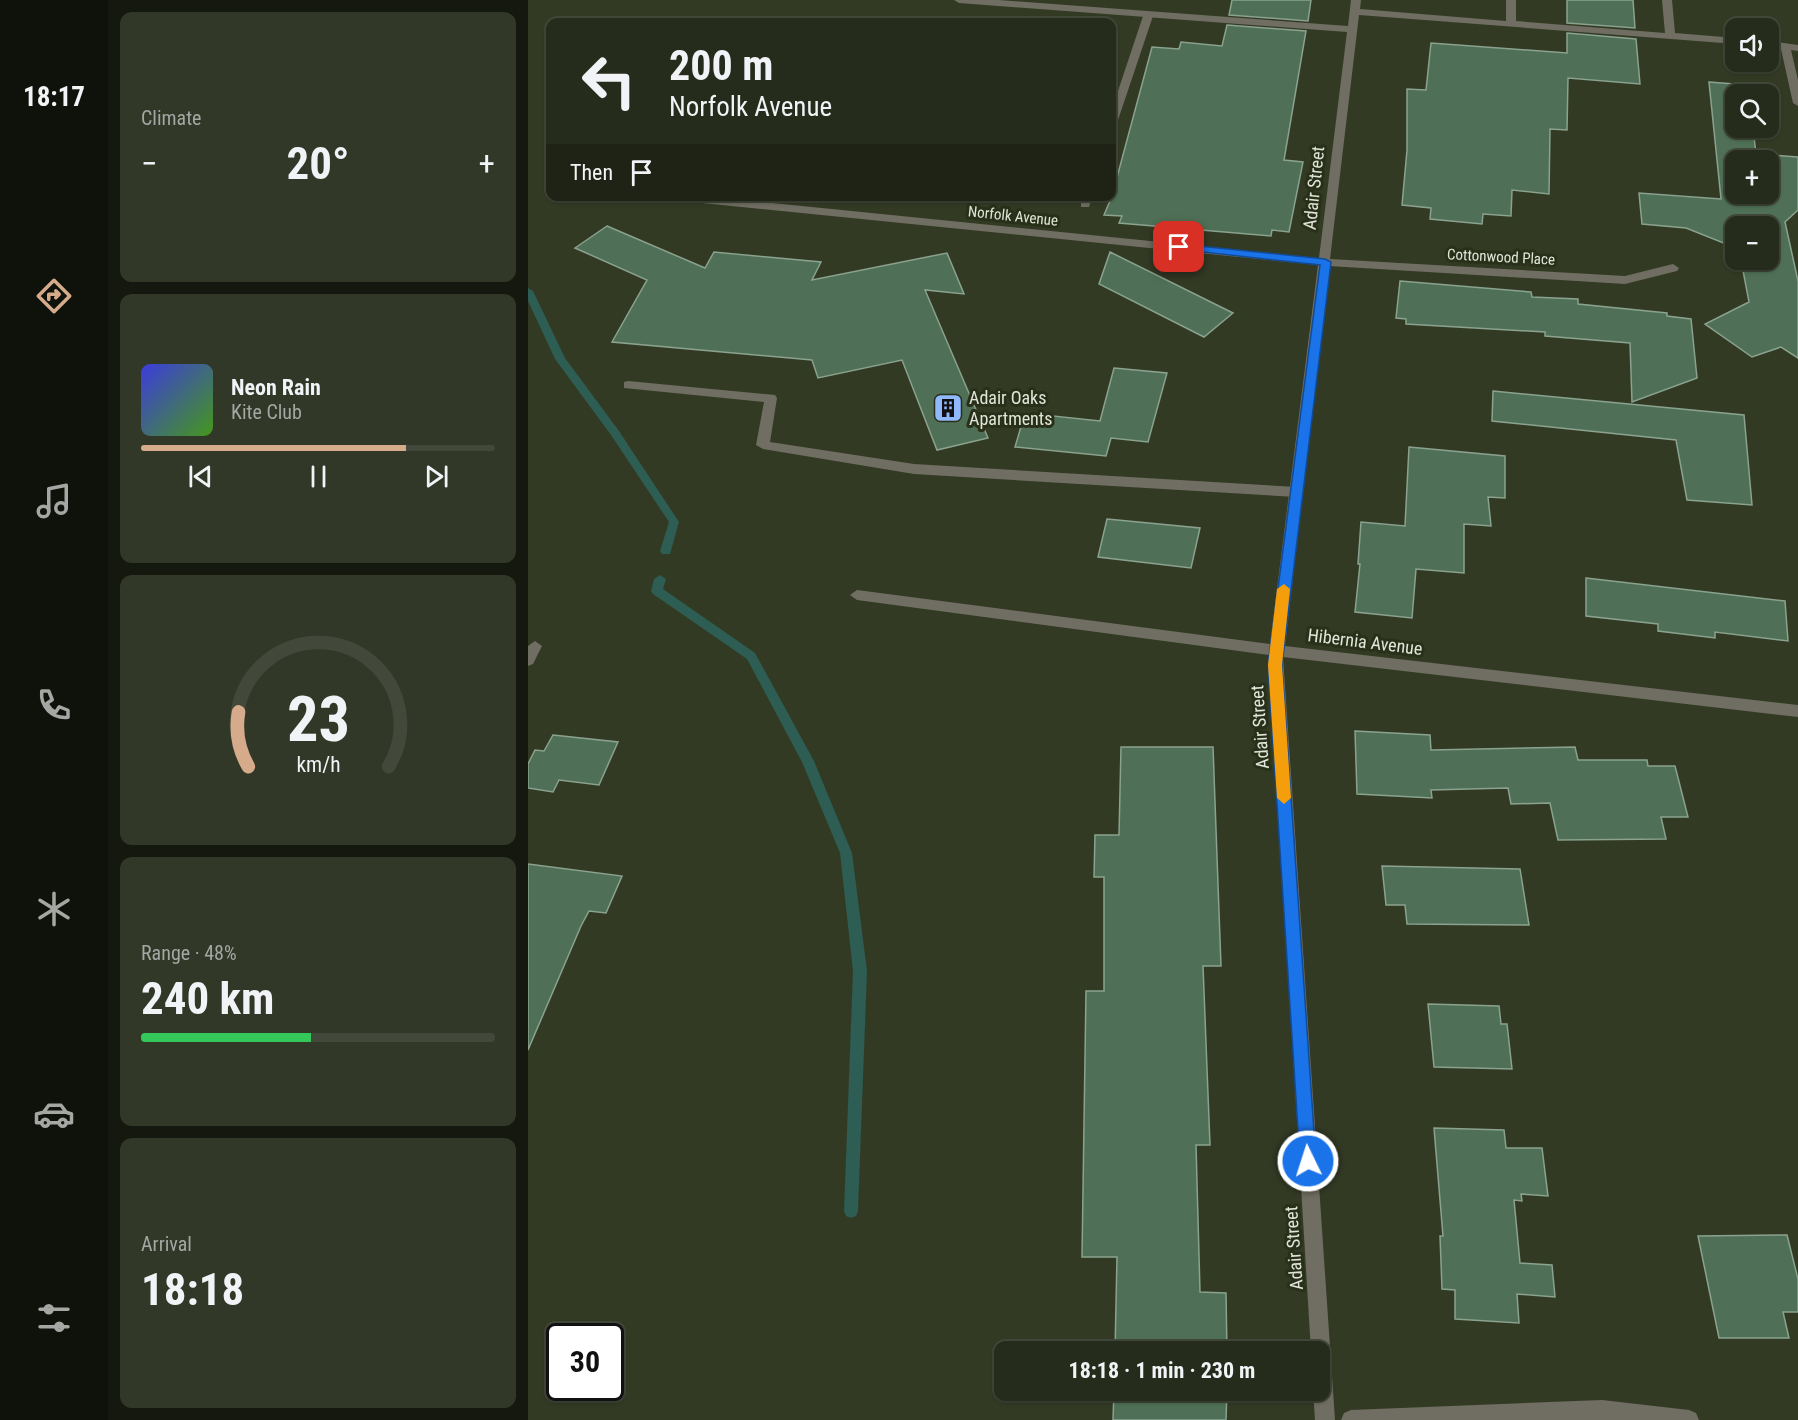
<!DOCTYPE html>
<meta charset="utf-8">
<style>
body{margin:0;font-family:"Roboto Condensed",sans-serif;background:#323828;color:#f1f3f6;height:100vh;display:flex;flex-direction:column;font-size:22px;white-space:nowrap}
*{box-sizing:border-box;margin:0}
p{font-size:20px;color:#a4a7a3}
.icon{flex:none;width:33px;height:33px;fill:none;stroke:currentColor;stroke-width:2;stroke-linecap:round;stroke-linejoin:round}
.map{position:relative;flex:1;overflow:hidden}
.drawer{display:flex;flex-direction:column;gap:12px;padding:12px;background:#15180f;width:420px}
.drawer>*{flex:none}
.guide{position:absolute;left:18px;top:18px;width:570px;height:183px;border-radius:12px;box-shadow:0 2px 4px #0004,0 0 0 2px #42483a;background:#262c1b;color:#f1f3f6;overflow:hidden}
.fabs{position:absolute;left:1197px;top:18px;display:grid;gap:12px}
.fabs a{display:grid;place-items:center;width:54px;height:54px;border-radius:12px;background:#262c1b;box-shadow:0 2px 4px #0004,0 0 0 2px #42483a;font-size:30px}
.speed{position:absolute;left:18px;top:1323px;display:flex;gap:12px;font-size:30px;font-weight:700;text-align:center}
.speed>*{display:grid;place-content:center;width:78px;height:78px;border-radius:50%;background:#262c1b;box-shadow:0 2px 4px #0004,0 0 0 2px #42483a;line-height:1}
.speed .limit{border:3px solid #111;border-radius:9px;background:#fff;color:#111}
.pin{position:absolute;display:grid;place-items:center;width:51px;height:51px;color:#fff;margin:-26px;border-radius:12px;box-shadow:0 3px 9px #0006}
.me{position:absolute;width:66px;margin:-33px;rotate:356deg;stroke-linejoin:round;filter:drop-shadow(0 0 4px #0008)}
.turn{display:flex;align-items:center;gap:21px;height:126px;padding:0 24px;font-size:27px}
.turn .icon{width:78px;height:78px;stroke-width:2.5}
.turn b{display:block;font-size:42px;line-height:51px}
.then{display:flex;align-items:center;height:57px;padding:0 24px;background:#0003;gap:12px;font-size:22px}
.big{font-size:45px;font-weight:700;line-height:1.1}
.drawer .widget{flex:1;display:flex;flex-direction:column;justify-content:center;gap:9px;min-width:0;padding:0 21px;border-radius:12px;background:#323828}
.drawer .dial{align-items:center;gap:0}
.dial svg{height:156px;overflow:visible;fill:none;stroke:#42483a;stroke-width:7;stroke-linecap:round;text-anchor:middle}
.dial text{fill:#f1f3f6;stroke:none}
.song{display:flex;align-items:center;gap:18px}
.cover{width:72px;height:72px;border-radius:9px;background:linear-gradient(135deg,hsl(240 70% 55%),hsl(100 70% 35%))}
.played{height:6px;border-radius:3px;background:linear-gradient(90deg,#d6ab8b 75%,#42483a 75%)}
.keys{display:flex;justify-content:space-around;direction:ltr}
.heat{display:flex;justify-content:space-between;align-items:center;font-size:33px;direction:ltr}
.charge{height:9px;border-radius:4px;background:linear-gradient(90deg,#34c759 48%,#42483a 0)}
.trip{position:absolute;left:466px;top:1341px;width:336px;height:60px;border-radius:12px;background:#262c1b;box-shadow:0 2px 4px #0004,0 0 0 2px #42483a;font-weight:700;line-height:60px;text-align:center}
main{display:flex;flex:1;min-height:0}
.menu{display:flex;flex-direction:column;width:108px;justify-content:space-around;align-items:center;background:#0f120b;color:#a4a7a3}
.menu .icon{width:42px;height:42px}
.menu .active{color:#d6ab8b}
.menu b{font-size:27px;color:#f1f3f6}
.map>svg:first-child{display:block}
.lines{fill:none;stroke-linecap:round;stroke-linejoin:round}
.stream{fill:#2d5d53;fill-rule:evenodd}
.building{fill:#4f7056;stroke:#8aa28f;stroke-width:1.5;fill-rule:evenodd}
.lane{fill:#706e62;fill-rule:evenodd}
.street{fill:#706e62;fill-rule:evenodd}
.route{fill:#1a73e8;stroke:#114b97;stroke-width:1.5}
.slow{fill:#f59e0b}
.labels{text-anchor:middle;stroke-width:6;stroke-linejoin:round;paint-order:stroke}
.far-street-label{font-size:15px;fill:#e0e5d8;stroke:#29301a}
.street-label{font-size:18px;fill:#e0e5d8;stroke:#29301a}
.poi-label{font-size:18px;fill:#e0e5d8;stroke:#29301a;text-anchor:start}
</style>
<main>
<nav class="menu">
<b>18:17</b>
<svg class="icon active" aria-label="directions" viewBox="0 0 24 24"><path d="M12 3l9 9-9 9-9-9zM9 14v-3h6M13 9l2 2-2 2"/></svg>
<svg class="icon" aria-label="music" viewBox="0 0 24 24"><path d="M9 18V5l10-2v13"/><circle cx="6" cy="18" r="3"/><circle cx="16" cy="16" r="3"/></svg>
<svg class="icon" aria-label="phone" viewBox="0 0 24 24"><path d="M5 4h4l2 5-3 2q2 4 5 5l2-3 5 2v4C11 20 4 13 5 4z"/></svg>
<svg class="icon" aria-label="climate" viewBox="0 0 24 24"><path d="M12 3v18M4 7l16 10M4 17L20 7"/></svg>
<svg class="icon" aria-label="car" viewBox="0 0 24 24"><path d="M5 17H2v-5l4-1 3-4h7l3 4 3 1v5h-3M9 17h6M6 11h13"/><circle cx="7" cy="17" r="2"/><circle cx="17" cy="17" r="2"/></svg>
<svg class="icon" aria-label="filters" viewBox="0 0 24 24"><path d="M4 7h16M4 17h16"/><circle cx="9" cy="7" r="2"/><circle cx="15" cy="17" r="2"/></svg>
</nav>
<section class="drawer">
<div class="widget"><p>Climate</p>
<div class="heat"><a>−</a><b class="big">20°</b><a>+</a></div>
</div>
<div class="widget">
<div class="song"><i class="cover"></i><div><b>Neon Rain</b><p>Kite Club</p></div></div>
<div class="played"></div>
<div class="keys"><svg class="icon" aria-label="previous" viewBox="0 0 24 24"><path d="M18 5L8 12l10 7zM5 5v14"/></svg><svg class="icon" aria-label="pause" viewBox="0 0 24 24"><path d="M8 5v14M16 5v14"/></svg><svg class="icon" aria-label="next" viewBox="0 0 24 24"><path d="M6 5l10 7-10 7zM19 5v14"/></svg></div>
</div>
<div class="widget dial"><svg viewBox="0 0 100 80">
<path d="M14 69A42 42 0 1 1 86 69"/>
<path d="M14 69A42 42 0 0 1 9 41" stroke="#d6ab8b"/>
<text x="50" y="56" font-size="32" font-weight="700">23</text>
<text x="50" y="72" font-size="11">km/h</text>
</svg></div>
<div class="widget"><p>Range · 48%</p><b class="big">240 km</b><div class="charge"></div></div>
<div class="widget"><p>Arrival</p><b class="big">18:18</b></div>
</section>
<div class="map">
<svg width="1270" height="1420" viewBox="0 0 1270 1420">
<rect width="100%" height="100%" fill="#333a24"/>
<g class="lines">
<!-- stream -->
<path class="stream" d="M0,288l5,3 32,67 54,73 60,91 -9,32h-8l-2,-3 9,-29 -58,-87 -56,-76 -27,-58z
M132,575l6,4 -3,10 92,64 59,108 38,92 15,118 -9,240 -2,5 -5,2 -5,-2 -2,-5 9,-240 -13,-118 -38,-91 -55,-103 -94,-65 -2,-3 3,-12z"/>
</g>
<!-- building -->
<path class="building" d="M704,0h79l-3,21 -79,-6z
M1039,0h66l2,28 -68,-5z
M699,25l79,6 -22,129 19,2 -14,70 -17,-2 -1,6 -152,-13 3,-7 -18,-1 8,-19 40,-149 27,2 2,-7 41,4z
M1039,33l69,6 4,45 -72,-6 -1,52 -17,-1 -1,65 -37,-4 -1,26 -28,-2 -1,10 -52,-5 1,-11 -29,-3 5,-55v-61l19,1 5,-47 136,10z
M1181,82l38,3 1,9h-12v34h17l3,26 42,3v53l-13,12 13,59v77l-17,-11 -29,10 -47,-33 44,-22 -8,-42h27v-34h-32v22l-50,-20 -44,-4 -3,-31 82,6zM1208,160h32v34h-32z
M79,226l98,42 9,-16 107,10 -9,18 135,-27 17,41 -39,-4 63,148 -51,12 -35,-90 -84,18 -6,-18 -200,-18 35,-62 -72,-32z
M582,252l123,61 -29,24 -105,-53z
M872,281l131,11 1,5 46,2v5l89,9v3l24,3 6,59 -65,24 -2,-59 -85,-7v-4l-139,-8v-5l-10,-1z
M586,368l53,5 -19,69 -37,-4 -5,18 -91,-9 10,-34 75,8z
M965,391l251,24 8,90 -65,-5 -11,-60 -184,-19z
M881,447l96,9v42l-17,-1 3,29 -27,-2v49l-48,-4 -4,49 -57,-6 5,-48h-2l3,-42 44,4z
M579,519l93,9 -9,40 -93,-11z
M1058,578l199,23 3,40 -73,-9v6l-57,-7v-7l-72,-8z
M827,731l75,4 1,15 144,-3 3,13h69l1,6h27l13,51h-27l5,22 -108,1 -8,-37 -39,1 -3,-16 -77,2 1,8 -75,-4z
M25,735l65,7 -19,43 -40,-5 -6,12 -25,-4v-24l7,-14 9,1z
M593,747h92l8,219h-18l7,179h-14l4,147 26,1 1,59h-112l2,-95h-35l4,-266h18v-114h-10l1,-42h24z
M0,864l94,12 -16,37 -17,-2 -8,15 -53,124z
M854,866l138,3 9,56 -122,-1 -2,-19h-19z
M900,1004l71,2 2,18h6l5,45 -78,-2z
M906,1128l70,2 2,18h36l6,48 -27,-2 1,7 -8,-1 6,63 32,2 3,32 -38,-3 2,29 -64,-4v-29l-13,-1 -2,-53h3z
M1259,1235l11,44v33h-15l6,26h-70l-21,-102z
M586,1390h113l-1,30h-113z"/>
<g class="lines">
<!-- lane -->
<path class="lane" d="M620,13l5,3 -36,107 -5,3v-17l31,-93z
M553,196h11l-3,11h-8z
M100,381l147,14 2,3 -7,44 144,22 382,23 7,5 -7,5 -382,-23 -151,-25 -7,-4 8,-43 -140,-14v-6z
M1074,1400l87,10 7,3 3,7h-358l3,-7 7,-3z"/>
<!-- street -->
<path class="street" d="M426,0h45l349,26 3,-26h10l-1,9 146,12v-21h10v21l149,12 -3,-33h10l3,33 61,5v6l-377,-29 -29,244 295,17 48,-12 6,4 -2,3 -52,13 -296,-18 -44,380 513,59v12l-515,-60 52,763h-20l-2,-30h7v-38h-9l-42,-697 -412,-55 -7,-5 7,-5 413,54 48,-379 -656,-66 -5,-3h44l618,62 28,-226 -388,-29z
M1240,41l30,4v6l-7,-1 7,30v26l-5,-3 -12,-54 -13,-2z
M7,641l7,5 -9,18 -5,2v-20z"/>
</g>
<!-- route -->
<path class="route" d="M651,244l146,15 6,3 -49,403 34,496 -2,5 -6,2 -6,-2 -2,-5 -32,-496 52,-400 -144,-16 -2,-2z"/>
<!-- slow -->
<path class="slow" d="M756,584l6,5 -8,76 9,133 -7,6 -7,-6 -9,-133 9,-76z"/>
<!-- icons -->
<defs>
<g id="building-square" transform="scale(1.5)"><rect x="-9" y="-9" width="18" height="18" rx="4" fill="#8fb8fd" stroke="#29301a"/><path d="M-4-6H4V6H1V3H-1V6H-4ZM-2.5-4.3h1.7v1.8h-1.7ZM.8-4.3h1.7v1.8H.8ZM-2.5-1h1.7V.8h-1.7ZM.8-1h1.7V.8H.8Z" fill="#111"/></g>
</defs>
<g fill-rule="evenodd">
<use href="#building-square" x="420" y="408"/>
</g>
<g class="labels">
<!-- far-street labels -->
<g class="far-street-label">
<text transform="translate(485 216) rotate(6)" y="5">Norfolk Avenue</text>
<text transform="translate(973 257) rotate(3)" y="5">Cottonwood Place</text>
</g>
<!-- street labels -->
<g class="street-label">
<text transform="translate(786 188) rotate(-84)" y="6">Adair Street</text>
<text transform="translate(837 642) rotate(7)" y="6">Hibernia Avenue</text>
<text transform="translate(732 727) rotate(-94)" y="6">Adair Street</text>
<text transform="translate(766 1248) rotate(-94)" y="6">Adair Street</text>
</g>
<!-- poi labels -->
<g class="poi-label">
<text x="441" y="404">Adair Oaks<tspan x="441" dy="21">Apartments</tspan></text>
</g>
</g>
</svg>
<div class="fabs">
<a><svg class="icon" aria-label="sound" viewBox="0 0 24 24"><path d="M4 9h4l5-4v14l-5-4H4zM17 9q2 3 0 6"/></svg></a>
<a><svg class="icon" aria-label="search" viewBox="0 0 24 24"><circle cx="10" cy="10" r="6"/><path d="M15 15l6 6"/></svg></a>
<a>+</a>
<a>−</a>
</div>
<div class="speed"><div class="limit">30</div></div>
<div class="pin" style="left:651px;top:247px;background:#d93025"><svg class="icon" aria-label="arrive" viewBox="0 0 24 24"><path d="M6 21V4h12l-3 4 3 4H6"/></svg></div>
<svg class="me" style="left:780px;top:1161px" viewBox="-20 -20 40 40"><circle r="17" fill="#1a73e8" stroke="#fff" stroke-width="3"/><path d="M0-11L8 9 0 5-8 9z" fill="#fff"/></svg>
<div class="trip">18:18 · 1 min · 230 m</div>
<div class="guide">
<div class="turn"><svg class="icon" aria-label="left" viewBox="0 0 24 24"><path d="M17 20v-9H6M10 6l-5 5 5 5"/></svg><div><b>200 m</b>Norfolk Avenue</div></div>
<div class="then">Then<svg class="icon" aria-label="arrive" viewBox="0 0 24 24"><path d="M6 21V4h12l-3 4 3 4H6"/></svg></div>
</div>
</div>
</main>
